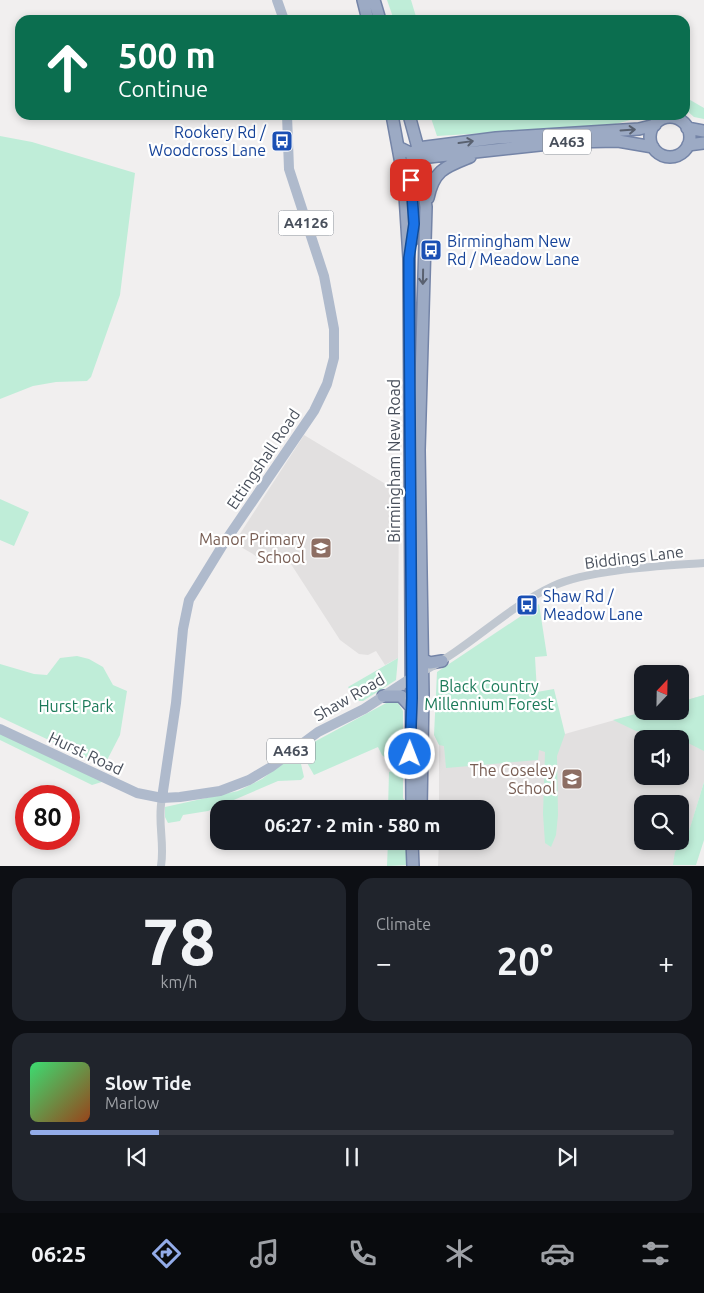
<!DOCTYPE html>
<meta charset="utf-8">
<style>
body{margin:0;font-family:Ubuntu,sans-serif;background:#20242c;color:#f1f3f6;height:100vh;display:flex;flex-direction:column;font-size:19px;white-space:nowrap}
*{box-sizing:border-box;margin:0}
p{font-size:16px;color:#9ea1a6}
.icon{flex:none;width:28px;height:28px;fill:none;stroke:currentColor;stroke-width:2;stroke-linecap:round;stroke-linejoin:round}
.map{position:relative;height:866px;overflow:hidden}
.details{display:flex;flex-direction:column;gap:12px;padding:12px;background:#0d0f14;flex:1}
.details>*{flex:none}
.guide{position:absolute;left:15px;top:15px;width:675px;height:105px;border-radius:15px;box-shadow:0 2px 8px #0003;background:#0b6e4f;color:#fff;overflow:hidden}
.needle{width:32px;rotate:22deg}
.buttons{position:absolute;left:634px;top:665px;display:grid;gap:10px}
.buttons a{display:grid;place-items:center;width:55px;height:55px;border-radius:10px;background:#171b24;box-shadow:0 2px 8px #0003;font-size:25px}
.speed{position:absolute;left:15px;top:785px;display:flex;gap:10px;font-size:25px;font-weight:700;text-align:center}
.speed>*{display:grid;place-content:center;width:65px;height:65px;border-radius:50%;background:#171b24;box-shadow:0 2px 8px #0003;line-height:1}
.speed .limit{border:8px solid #d22;background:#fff;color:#111}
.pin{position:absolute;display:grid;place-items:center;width:42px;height:42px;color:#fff;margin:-21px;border-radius:10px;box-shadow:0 2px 8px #0006}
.me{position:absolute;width:55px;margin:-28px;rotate:1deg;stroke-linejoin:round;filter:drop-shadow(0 0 4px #0008)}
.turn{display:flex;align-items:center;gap:18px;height:105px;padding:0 20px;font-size:22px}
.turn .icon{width:65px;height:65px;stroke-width:2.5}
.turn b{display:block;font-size:35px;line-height:42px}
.big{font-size:38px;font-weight:600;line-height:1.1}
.details .widget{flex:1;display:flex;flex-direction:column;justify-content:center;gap:8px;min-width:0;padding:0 18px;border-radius:15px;background:#20242c}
.details .dial{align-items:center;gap:0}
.dial b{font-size:65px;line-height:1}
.song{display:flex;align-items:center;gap:15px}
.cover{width:60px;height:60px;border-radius:8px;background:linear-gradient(135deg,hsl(140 70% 55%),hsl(20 70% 35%))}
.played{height:5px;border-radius:2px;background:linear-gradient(90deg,#93ace9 20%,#363941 20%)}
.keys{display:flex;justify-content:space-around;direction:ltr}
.heat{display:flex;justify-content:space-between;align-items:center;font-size:28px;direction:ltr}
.details .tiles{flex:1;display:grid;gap:12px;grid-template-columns:1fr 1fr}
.widget:last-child{grid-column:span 2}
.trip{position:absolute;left:210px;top:800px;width:285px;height:50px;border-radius:15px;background:#171b24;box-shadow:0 2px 8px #0003;font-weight:600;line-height:50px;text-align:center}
.tab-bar{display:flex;height:80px;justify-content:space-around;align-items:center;background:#090b0e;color:#9ea1a6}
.tab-bar .icon{width:35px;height:35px}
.tab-bar .on{color:#93ace9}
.tab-bar b{font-size:22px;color:#f1f3f6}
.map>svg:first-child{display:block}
.education{fill:#e2e0e0;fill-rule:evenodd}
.green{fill:#bfedd8}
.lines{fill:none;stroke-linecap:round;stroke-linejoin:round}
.trunk-casing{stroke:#7484a7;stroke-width:14}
.tertiary{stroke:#c0c7d0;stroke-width:8}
.primary{stroke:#afbacc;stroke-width:10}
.trunk{stroke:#9caac4;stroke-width:11}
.oneway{stroke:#596170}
.route-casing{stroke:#114b97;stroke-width:12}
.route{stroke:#1a73e8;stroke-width:9}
.labels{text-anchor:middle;stroke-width:4.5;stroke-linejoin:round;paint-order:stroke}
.shield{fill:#fff;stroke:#7f848c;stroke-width:1}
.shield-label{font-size:15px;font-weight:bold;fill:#484f5b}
.transit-label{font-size:16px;fill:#164399;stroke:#fff;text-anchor:start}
.street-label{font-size:16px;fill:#484f5b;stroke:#fff}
.education-label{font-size:16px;fill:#785e54;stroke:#fff;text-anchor:end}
.park-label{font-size:16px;fill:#1b7a59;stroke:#fff}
</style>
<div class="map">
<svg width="704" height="866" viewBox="0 0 704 866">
<rect width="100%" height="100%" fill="#f1efef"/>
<!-- education -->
<path class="education" d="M304,435l95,57 -1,166 -13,7 -9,-14 -8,4 -9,-1 -19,-14 -51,-79 -14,-4 -11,6 -11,-9 -19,-11z
M704,695v87l-25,83 -241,1 1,-25h47v-32h-47v-64l115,-8 93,-26h33v-9zM642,739h38v37h-38zM642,804h38v37h-38z"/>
<!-- green -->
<path class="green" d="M387,0h24l6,20h-23z
M685,97l19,11v11l-10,-2 -8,-7z
M430,115h219l-37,10 -175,11z
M0,136l32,6 103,31 -15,122 -29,82 -4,4 -31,1 -23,4 -33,13z
M0,499l29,13 -15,34 -14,-6z
M539,604l8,52 -12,1 2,35 17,-3 11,45 -8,22 1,59 -2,20 -5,12 -6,-4 -2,-29 2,-62 -6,-2 -1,10 -92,8 -2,-22 -5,-1 -5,-10 3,-63z
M77,656l12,3 14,8 10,18 14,6 -7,44 -16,31 -104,-49v-53l34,10 13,1 13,-17z
M398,658l-2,22 -33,21h-5l-10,-14z
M704,695v56l-24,-12 -15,-5 -29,-3 -23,-11 34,-9h33v-9z
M388,702l10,1 5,8v87l6,11h-21l1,-37 6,-2v-4l-13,-11 -4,-8 -64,28 -12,-21 1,-6z
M0,731l105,50 -13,4 -92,-45z
M291,757l5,1 5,6 3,13 -3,3 -23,1 -70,30 -25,4 -3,6 -12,2 -3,-6v-10l73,-16 24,-12z
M704,782v58l-8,25h-23l2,-13 14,-21z
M388,841h21v24l-22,1z"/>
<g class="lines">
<!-- trunk casing -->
<g class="trunk-casing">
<path id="trunk" d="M363,0l5,20
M374,0l6,20
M392,115l12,65 5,78 3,551
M409,115l9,33 8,59 -7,243 4,244 -2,115
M650 137a20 20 0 1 1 40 0a20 20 0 1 1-40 0Z
M687,128l17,3
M688,145l16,-2
M398,147l22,11 148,-16 50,-1 35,6
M418,148l78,-10 143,-9 16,-4
M428,198c6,-28 17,-31 42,-41
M412,241l2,-17 -2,-69 3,-4
M422,659l8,4 12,-2
M383,696h18l10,11
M412,841l1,25"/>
</g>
<!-- tertiary -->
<path class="tertiary" d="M422,672c47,-24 84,-64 131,-86 37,-17 110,-20 151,-23
M161,866c4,-23 -4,-45 1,-68"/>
<!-- primary -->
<path class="primary" d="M277,0l7,20
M0,729l137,64 25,5 18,-1 40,-6 29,-11 22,-13 47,-35 46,-23 52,-34
M162,798l14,-95 7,-74 6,-29 35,-57 90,-132 13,-27 7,-26v-29l-10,-53 -35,-107 -2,-54"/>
<!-- trunk -->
<use href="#trunk" class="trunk"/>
</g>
<!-- one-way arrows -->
<defs><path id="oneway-shaft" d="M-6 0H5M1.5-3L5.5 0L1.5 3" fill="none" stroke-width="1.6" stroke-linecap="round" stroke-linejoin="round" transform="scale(1.25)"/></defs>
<g class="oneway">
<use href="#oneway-shaft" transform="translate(628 130) rotate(-4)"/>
<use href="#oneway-shaft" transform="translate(466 142) rotate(-8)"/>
<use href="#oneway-shaft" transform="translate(423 277) rotate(91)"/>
</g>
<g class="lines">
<!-- route casing -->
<g class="route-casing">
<path id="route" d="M410,754l2,-56 -3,-412v-28l5,-34 -3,-44"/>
</g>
<!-- route -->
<use href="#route" class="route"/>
</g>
<!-- icons -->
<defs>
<g id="bus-square" transform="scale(1.125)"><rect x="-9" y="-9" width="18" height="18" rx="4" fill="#1a4fb4" stroke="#fff"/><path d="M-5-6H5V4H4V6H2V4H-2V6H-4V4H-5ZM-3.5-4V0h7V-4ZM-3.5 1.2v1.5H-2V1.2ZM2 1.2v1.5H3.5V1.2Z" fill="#fff"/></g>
<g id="school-square" transform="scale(1.125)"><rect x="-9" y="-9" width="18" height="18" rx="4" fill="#8d6e63" stroke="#fff"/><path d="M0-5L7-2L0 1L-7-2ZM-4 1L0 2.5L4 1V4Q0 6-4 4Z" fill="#fff"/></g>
</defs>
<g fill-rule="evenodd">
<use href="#bus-square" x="282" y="141"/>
<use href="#bus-square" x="431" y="250"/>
<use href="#school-square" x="321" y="548"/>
<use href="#bus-square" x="527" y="605"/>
<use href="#school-square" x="572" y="779"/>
</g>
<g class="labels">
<!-- shield labels -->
<g class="shield">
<rect x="543" y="129.5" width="48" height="25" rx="4"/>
<rect x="278.5" y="210.5" width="55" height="25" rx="4"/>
<rect x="267" y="738.5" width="48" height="25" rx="4"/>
</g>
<g class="shield-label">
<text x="567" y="147">A463</text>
<text x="306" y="228">A4126</text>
<text x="291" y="756">A463</text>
</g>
<!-- transit labels -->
<g class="transit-label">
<text x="266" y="138" text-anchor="end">Rookery Rd /<tspan x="266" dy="18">Woodcross Lane</tspan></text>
<text x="447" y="247">Birmingham New<tspan x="447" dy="18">Rd / Meadow Lane</tspan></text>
<text x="543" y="602">Shaw Rd /<tspan x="543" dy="18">Meadow Lane</tspan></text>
</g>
<!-- street labels -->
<g class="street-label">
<text transform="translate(263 459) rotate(-56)" y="6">Ettingshall Road</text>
<text transform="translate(394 461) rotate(-90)" y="6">Birmingham New Road</text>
<text transform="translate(634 557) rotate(-7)" y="6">Biddings Lane</text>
<text transform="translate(349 697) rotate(-30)" y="6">Shaw Road</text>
<text transform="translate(86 753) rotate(25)" y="6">Hurst Road</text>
</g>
<!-- education labels -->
<g class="education-label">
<text x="305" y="545">Manor Primary<tspan x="305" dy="18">School</tspan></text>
<text x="556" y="776">The Coseley<tspan x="556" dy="18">School</tspan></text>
</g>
<!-- park labels -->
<g class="park-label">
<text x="489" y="692">Black Country<tspan x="489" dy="18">Millennium Forest</tspan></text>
<text x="76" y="712">Hurst Park</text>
</g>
</g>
</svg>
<div class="buttons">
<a><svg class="needle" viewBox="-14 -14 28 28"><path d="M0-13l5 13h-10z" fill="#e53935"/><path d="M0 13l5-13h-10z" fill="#9ea1a6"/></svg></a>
<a><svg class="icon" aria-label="sound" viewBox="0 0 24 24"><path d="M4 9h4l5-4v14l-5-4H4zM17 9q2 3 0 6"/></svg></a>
<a><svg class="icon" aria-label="search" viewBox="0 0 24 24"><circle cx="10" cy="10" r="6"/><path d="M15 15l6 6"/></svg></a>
</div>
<div class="speed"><div class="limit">80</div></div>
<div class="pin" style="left:411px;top:180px;background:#d93025"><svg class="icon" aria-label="arrive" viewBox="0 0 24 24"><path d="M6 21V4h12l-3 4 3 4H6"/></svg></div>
<svg class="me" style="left:410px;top:754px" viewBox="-20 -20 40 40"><circle r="17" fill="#1a73e8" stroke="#fff" stroke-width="3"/><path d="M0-11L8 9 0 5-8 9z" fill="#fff"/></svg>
<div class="trip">06:27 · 2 min · 580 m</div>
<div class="guide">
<div class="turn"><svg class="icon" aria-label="ahead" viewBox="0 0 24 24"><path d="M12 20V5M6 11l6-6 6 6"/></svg><div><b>500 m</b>Continue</div></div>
</div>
</div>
<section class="details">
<div class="tiles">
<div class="widget dial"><b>78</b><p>km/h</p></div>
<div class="widget"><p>Climate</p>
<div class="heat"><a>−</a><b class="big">20°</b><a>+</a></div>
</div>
<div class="widget">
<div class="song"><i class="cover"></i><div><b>Slow Tide</b><p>Marlow</p></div></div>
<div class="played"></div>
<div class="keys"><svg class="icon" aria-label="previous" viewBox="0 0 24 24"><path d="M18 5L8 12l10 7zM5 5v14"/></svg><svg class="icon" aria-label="pause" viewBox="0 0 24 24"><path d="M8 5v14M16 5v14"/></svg><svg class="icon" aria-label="next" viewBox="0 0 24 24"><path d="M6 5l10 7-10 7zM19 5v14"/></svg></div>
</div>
</div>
</section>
<nav class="tab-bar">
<b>06:25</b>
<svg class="icon on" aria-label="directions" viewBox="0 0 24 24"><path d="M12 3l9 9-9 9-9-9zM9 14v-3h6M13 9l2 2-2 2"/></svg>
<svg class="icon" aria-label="music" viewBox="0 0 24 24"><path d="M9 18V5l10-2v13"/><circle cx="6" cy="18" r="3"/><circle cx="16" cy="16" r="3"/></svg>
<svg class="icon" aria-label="phone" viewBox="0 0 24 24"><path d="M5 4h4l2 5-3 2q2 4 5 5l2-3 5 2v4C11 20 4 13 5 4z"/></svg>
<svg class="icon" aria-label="climate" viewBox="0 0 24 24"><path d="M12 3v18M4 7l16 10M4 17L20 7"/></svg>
<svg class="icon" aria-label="car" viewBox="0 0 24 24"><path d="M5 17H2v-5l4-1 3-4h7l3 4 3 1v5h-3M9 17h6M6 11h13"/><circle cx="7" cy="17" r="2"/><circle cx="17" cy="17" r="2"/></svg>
<svg class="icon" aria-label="filters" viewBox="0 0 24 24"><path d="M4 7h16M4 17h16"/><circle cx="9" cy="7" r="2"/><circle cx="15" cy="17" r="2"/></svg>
</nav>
